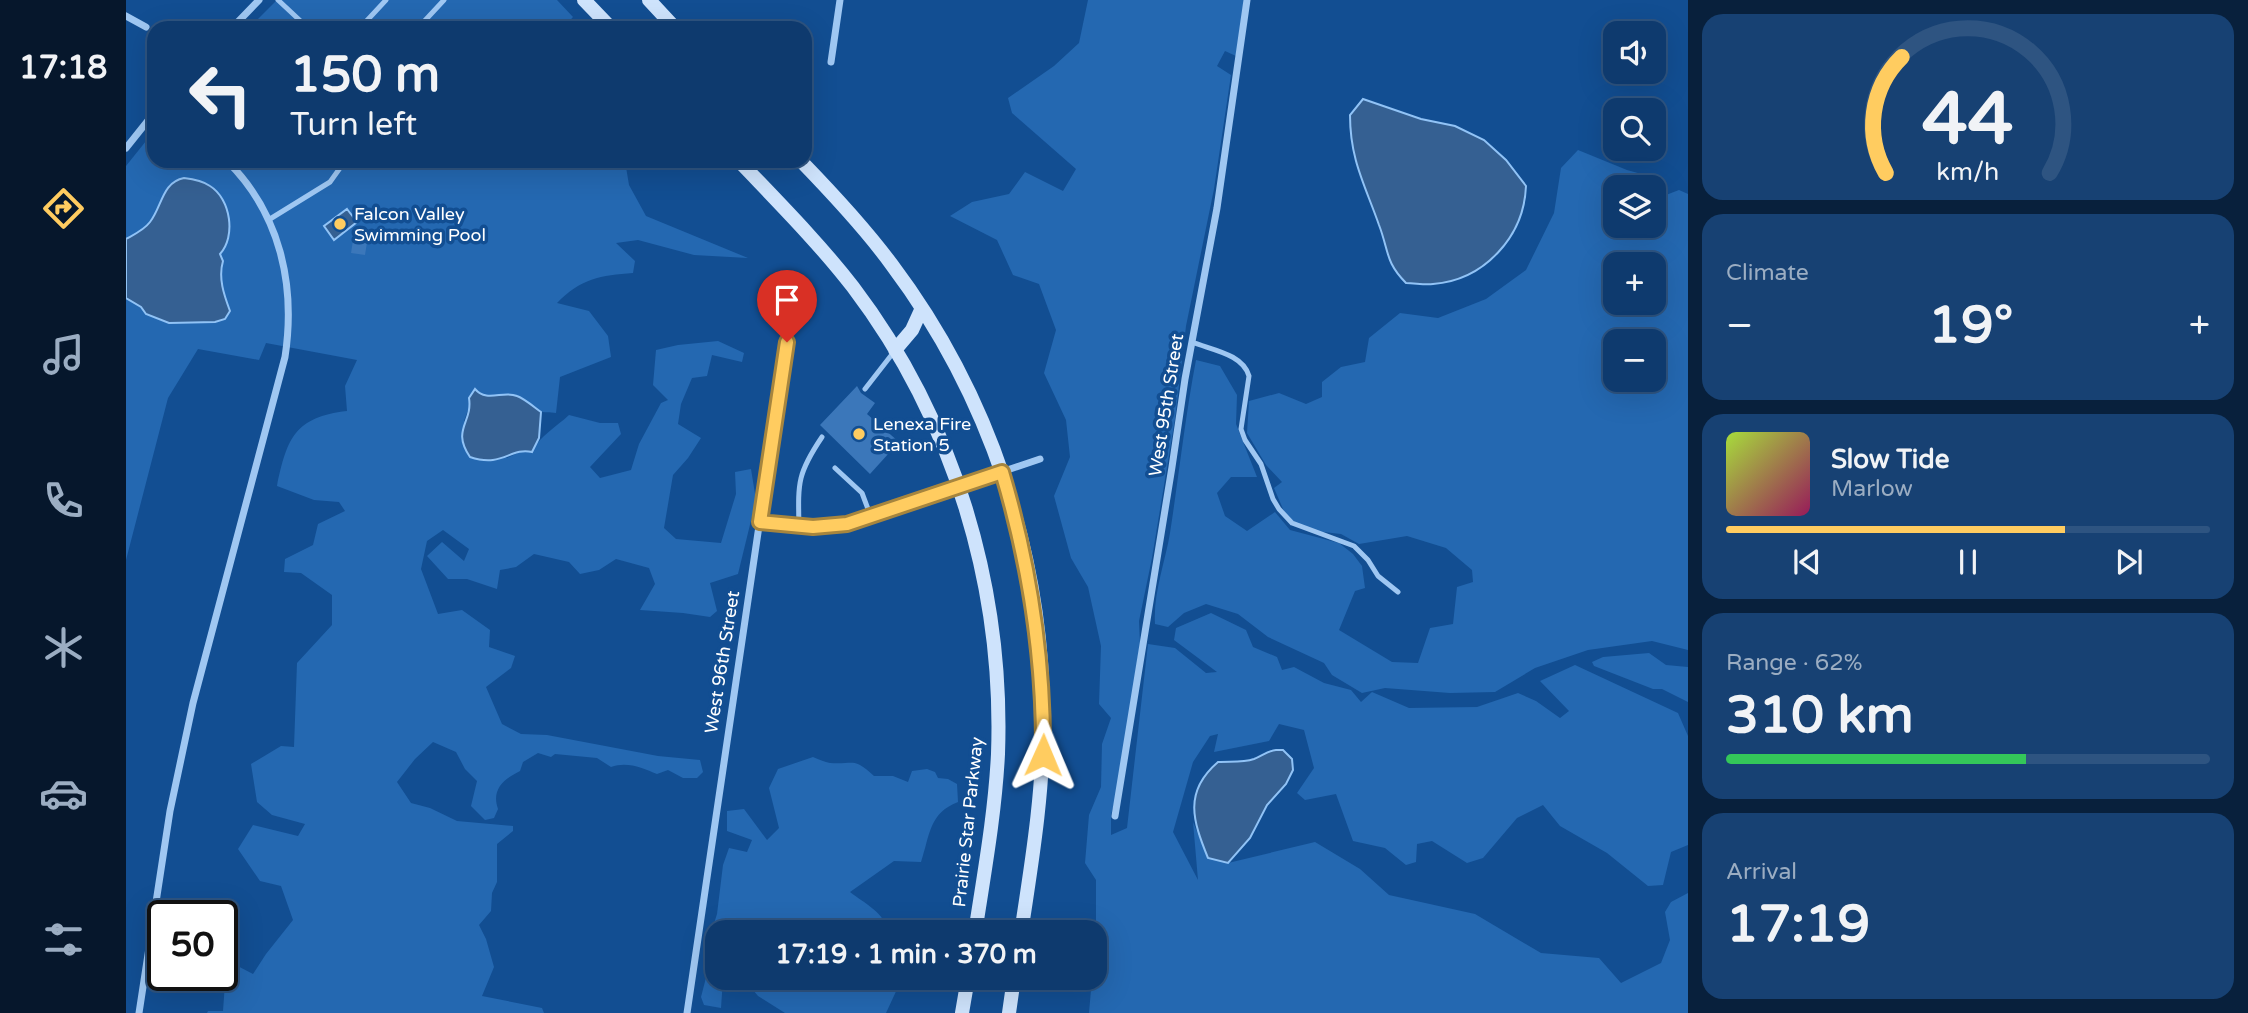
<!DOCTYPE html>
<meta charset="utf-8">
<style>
body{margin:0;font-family:"Varela Round",sans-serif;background:#174173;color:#f1f3f6;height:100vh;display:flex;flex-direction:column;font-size:26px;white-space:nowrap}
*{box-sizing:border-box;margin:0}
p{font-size:23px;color:#9badc2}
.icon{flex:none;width:38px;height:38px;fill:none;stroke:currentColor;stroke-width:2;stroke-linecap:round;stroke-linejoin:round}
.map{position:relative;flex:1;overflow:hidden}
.panel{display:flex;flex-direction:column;gap:14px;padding:14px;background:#08203c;width:560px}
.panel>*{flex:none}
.hud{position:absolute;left:21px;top:21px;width:665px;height:147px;border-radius:21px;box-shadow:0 7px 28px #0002,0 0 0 2px #2e5481;background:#0e3a6e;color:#f1f3f6;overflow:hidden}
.fabs{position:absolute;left:1477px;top:21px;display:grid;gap:14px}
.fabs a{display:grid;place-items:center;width:63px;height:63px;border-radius:14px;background:#0e3a6e;box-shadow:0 7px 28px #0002,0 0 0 2px #2e5481;font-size:35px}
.speed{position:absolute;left:21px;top:900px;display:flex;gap:14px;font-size:35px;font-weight:700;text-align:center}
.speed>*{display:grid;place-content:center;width:91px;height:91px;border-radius:50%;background:#0e3a6e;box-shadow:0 7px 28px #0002,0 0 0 2px #2e5481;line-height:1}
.speed .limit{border:4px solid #111;border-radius:10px;background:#fff;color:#111}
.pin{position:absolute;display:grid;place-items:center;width:60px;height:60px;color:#fff;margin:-72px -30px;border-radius:50% 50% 50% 0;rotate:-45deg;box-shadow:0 0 7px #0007}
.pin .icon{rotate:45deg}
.me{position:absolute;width:77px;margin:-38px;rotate:1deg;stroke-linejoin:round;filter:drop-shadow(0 0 5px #0008)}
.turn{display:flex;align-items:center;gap:24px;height:147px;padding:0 28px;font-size:32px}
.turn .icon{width:91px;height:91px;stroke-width:2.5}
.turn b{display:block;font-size:49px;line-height:60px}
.big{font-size:52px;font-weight:700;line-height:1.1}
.panel .tile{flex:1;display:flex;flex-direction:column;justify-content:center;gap:10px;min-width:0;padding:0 24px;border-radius:21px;background:#174173}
.panel .dial{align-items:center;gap:0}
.dial svg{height:182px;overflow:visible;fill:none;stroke:#2e5481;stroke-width:7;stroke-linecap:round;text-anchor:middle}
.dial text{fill:#f1f3f6;stroke:none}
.song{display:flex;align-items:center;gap:21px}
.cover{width:84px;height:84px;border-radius:10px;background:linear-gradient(135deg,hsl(80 70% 55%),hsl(330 70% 35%))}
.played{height:7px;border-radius:4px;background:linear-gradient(90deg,#ffcc60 70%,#2e5481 70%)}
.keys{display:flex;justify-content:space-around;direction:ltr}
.heat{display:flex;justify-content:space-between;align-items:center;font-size:38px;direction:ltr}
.charge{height:10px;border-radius:5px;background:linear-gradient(90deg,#34c759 62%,#2e5481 0)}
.trip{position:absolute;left:579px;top:920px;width:402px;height:70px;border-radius:21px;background:#0e3a6e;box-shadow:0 7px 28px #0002,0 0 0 2px #2e5481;font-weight:700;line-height:70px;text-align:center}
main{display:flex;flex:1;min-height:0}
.tabs{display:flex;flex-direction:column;width:126px;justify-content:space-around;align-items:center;background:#06172c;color:#9badc2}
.tabs .icon{width:49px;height:49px}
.tabs .on{color:#ffcc60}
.tabs b{font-size:32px;color:#f1f3f6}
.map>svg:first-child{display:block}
.green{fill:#2468b1;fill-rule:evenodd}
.water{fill:#356092;stroke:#91c3f6;stroke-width:2}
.building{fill:#3b77ba}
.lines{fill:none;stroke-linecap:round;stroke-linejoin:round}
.service{stroke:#9fc7f2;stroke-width:5}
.minor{stroke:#9fc7f2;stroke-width:7}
.secondary{stroke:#cee3fc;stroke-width:14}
.route-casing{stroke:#a6853e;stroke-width:18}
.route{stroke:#ffcc60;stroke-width:12}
.poi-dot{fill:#ffcc60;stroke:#124e92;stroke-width:2.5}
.labels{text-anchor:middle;stroke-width:7;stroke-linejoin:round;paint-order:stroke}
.poi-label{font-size:18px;fill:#fff;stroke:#124e92;text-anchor:start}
.street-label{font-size:18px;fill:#fff;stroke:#124e92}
</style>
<main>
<nav class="tabs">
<b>17:18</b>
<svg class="icon on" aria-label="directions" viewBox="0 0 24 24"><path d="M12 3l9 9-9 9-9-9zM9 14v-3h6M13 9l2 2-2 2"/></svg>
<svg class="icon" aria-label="music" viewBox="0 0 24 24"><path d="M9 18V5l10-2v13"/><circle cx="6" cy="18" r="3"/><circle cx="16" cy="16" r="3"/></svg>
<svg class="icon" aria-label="phone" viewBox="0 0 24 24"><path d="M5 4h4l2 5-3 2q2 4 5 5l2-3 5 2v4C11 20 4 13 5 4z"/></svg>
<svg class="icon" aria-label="climate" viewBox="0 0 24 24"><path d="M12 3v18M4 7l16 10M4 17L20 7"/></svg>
<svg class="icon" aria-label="car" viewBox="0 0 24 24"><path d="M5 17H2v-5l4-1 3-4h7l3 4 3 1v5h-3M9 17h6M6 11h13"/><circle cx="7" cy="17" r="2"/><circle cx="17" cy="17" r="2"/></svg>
<svg class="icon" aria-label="filters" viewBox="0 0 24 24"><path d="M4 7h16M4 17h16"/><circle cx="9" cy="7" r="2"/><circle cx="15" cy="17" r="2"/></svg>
</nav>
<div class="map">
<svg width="1562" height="1013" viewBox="0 0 1562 1013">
<rect width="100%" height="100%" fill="#124e92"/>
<!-- green -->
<path class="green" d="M151,0h280l16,17 -10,11h-314z
M962,0h156l-8,56 -11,-5 -8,15 14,9 -17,114 -28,137 -11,93 -23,139 -13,63 1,23 -23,148 -6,23v20l16,-7 21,-184 27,4 31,25 11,-1 -43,-32 2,-12 35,-15 35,17 7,17 24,10 5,13 12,-3 30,16 27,7 10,12 11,-10 37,16 68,-1 41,-14 18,8 24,17 9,-7 -29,-30 35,-16 103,48 10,23v109l-17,7 -8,33 -15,1 -41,-33 -47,-27 -17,-21 -26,13 -34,40 -16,5 -35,-22 -15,3 -1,18 -10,3 -21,-17 -32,-7 -17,-47 -31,6 -8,-7 17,-25 -10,-38 -25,-6 -10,17 -55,11 4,-18 -8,2 -17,26 -20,70 25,48 -5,-58 15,36 20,5 87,-21 45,27 29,26 86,19 66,39 58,5 22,25 40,-20 9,-23 -5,-28 6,-10 17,-9v120h-599l3,-35h4v-98l-11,-17 4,-48 12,-28 1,-43 9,-26 -12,-14 2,-58 -13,-59 -17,-29 -17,-62 16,-39 -4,-37 -22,-47 12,-43 -17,-46 -26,-9 -16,-35 -47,-24 22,-14 37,-8 16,-22 38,19 13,-22 -64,-56 -4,-15 46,-32 25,-23z
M28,131v30h471l4,24 17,31 102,42 -54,-3 -56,-15 -22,3 19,18 -2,12c-32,2 -53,6 -76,30l32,8 19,25 3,21 -51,20 -4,36c-6,-1 -12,0 -17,-2 -11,-6 -24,-15 -37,-16 -11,-1 -18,5 -26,-6l-12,32 43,37 17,-8 8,1c8,-15 24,-24 37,-36l31,8h18l3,11 -31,33 10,11 31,-8 8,-26 22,-41 7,-3 -15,-15 3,-35 22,-5 40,-4 26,12 -2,9 -30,-7 -5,21 -15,2 -11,26 -3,20 23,14 -13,20 -15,17 -9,53 12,11 45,4 15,-49 -1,-22 16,-3 5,31 -18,74 -28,9 7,28 -7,6 -27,-4 -43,-3 15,-26 -6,-16 -33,-9 -17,11 -19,4 -11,-12 -35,-8 -18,13 -16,3 -3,19 -30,-10h-19l-21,-23 15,-14 22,19 5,-12 -26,-19 -16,11 -6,28 17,45 24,-4 28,20 -1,17 26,9 -4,12 -25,19 16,37 19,10 26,1 111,21 42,4 3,12 -6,6h-14l-15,-8 -11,4c-14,-6 -30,-13 -46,-7l-14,-9 -42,-4 -4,3 -13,-4 -15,9 -3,9c-16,8 -29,18 -22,38l-4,9 -9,2 -14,-14 6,-25 -12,-12 -9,-17 -23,-10 -18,17 -18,23 14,21 19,5 27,13 56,5v5l-16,13v38l-5,11 -1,18 -12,14 7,14 8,28 -12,29 60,12 2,5h-337l1,-2h15l2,-28 -8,-8h5v-9l6,-5 25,13 13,-20 27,-34 -12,-34 -21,-5 -22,-32 15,-24 45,11 7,-12 -33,-9 -15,-13 -6,-38 30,-18 13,1 3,-84 35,-38v-30l-31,-22 -17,-1 1,-13 28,-14 5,-21 27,-13 -6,-9 -25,-2 -37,-14c10,-48 18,-69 70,-75l-2,-25 12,-26 -91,-17 -7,17 -61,-11 -30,49 -42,162v-394z
M1452,150l49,20 36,10 3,15 13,-5 9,4v456l-36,-9 -64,9 -53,18 -40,24 -45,1 -65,-5 -23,5 -30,-18 -8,-12 -56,-26 -30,-23 -32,-10 -22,9 -16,14 -13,-3c-2,-31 10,-61 15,-91 9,-58 15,-115 26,-173l24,6 17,29 -1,29 21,53h-26l-14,16 8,23 22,15 28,-19 15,18 49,13 14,11 9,12 3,22 -10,3 -16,39 53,32 26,1 12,-35 23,-4 4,-37 16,-5 -1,-12 -26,-22 -39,-12 -48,8 -18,-10 -35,-4 -20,-14 -12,-28 8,-6 -16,-17 -19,-32 2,-32 30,-8 27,11 16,-7v-15l19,-15 24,-5 4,-24 31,-25 38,5 48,-19 40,-29 28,-57 7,-45zM1489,187h39v39h-39zM1489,264h39v39h-39zM1489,341h39v39h-39z
M1523,653l17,12 22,2v35l-26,-13h-9l-59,-23 -2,-4 11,-5z
M687,757c5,2 12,5 17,6 24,2 23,-7 44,13h19l15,6 4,-11 15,-2 8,3 3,6 10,1 9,5 1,18c-29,11 -28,33 -37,60l-27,-1 -44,31c15,12 35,20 38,41h-170v45h25l-20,1 -2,29 -17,-3 -3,-8 8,-31 -5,-11 13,-41 6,-49 6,-17 18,4 5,-12 -25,-9v-20l17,-2 23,31 12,-12 -10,-40 9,-19z
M617,978h138l18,7 -13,28h-101l-27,-17z"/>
<!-- water -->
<path class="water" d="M1237,99l58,20 34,7 29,14 22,20 20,26c-2,50 -41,94 -93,98 -9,1 -18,-1 -27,-1 -21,-21 -17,-32 -27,-58 -14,-40 -29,-65 -29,-110z
M58,178c9,1 19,3 26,8 21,13 26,51 10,68l3,7c-5,17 1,34 7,50l-5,8 -10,3 -46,1 -23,-9 -5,-7 -15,-9v-59c9,-5 18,-9 24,-17 12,-15 12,-40 34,-44z
M221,209l10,13 -23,18 -10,-14z
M349,389c12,14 28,1 42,7 8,3 17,11 24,16l-2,26 -7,14c-22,-5 -29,16 -62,5 -19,-28 3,-34 -1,-59z
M1150,750h7l9,9 1,11 -7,14 -19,21 -17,33 -22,25 -20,-5c-15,-37 -25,-66 10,-96 12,-1 24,1 36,-3 8,-3 13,-8 22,-9z"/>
<!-- building -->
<path class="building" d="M229,228l14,2 -4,25 -14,-2z
M731,386l4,7 14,10 -8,11 32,28 -29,32 -50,-49z"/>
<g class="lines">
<!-- service -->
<path class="service" d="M152,0l30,28
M234,28l26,-28
M292,28l26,-28
M144,219l60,-37 15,-21
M1066,342c20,8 51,12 57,34l-8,53 4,11 16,24 12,35 6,10 13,14 62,23 14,14 10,16 20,16
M739,389l28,-36
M709,468l27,25 9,24
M673,527c-1,-44 -2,-53 23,-90"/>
<!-- minor -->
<path class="minor" d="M0,16l20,11
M106,28l27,-28
M705,62l9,-62
M0,148l28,-35
M634,522l53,5 34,-3 193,-65
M989,816l57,-349 13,-88 32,-171 30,-208
M13,1013l31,-202 23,-108 92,-346c11,-72 -5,-144 -58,-196
M561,1013l103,-697"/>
<!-- secondary -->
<path class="secondary" d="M458,0l27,28
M523,0l26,28
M613,161c39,41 79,81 114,126 101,133 151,301 145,467 -3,60 -14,120 -23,179
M675,161c32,33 64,67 91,104 97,129 151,290 151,451 1,73 -11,145 -22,217
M769,350l17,-20 10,-22
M836,1013l6,-35
M883,1013l5,-35"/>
</g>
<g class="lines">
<!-- route casing -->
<g class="route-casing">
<path id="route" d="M661,342l-27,180 53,5 34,-3 155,-52c28,94 42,186 41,283"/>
</g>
<!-- route -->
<use href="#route" class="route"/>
</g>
<!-- markers -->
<g class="poi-dot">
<circle cx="214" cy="224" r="7"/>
<circle cx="733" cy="434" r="7"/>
</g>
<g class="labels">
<!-- poi labels -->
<g class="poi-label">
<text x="228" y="220">Falcon Valley<tspan x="228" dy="21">Swimming Pool</tspan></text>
<text x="747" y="430">Lenexa Fire<tspan x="747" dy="21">Station 5</tspan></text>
</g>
<!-- street labels -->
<g class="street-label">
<text transform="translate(1040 405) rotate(-81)" y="6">West 95th Street</text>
<text transform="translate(596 662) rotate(-81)" y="6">West 96th Street</text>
<text transform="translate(842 822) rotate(-84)" y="6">Prairie Star Parkway</text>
</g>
</g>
</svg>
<div class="fabs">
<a><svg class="icon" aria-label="sound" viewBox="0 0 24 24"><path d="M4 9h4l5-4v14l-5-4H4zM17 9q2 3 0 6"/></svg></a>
<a><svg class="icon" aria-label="search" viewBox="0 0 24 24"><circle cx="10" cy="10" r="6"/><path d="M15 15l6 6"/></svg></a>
<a><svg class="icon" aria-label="layers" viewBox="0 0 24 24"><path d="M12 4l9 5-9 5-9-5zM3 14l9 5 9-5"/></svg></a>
<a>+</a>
<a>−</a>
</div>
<div class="speed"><div class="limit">50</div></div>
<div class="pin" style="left:661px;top:342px;background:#d93025"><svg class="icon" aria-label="arrive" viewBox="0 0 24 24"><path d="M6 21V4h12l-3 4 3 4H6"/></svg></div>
<svg class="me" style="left:917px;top:755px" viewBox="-20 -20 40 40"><path d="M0-17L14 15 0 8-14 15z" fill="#ffcc60" stroke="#fff" stroke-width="4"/></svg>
<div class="trip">17:19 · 1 min · 370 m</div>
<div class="hud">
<div class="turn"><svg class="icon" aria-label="left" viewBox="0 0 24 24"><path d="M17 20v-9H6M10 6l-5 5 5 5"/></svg><div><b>150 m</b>Turn left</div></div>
</div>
</div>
<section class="panel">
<div class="tile dial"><svg viewBox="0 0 100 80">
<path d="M14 69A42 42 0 1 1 86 69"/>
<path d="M14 69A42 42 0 0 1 21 18" stroke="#ffcc60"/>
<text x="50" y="56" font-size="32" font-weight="700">44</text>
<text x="50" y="72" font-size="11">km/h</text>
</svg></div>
<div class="tile"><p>Climate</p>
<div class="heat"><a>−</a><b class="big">19°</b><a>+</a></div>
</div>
<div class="tile">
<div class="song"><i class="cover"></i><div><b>Slow Tide</b><p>Marlow</p></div></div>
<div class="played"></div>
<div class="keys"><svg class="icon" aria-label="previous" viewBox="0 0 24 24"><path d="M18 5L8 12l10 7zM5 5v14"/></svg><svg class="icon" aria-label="pause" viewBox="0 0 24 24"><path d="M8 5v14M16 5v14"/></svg><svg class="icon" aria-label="next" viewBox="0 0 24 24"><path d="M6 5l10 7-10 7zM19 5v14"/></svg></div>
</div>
<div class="tile"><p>Range · 62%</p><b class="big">310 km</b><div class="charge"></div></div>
<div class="tile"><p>Arrival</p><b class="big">17:19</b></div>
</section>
</main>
